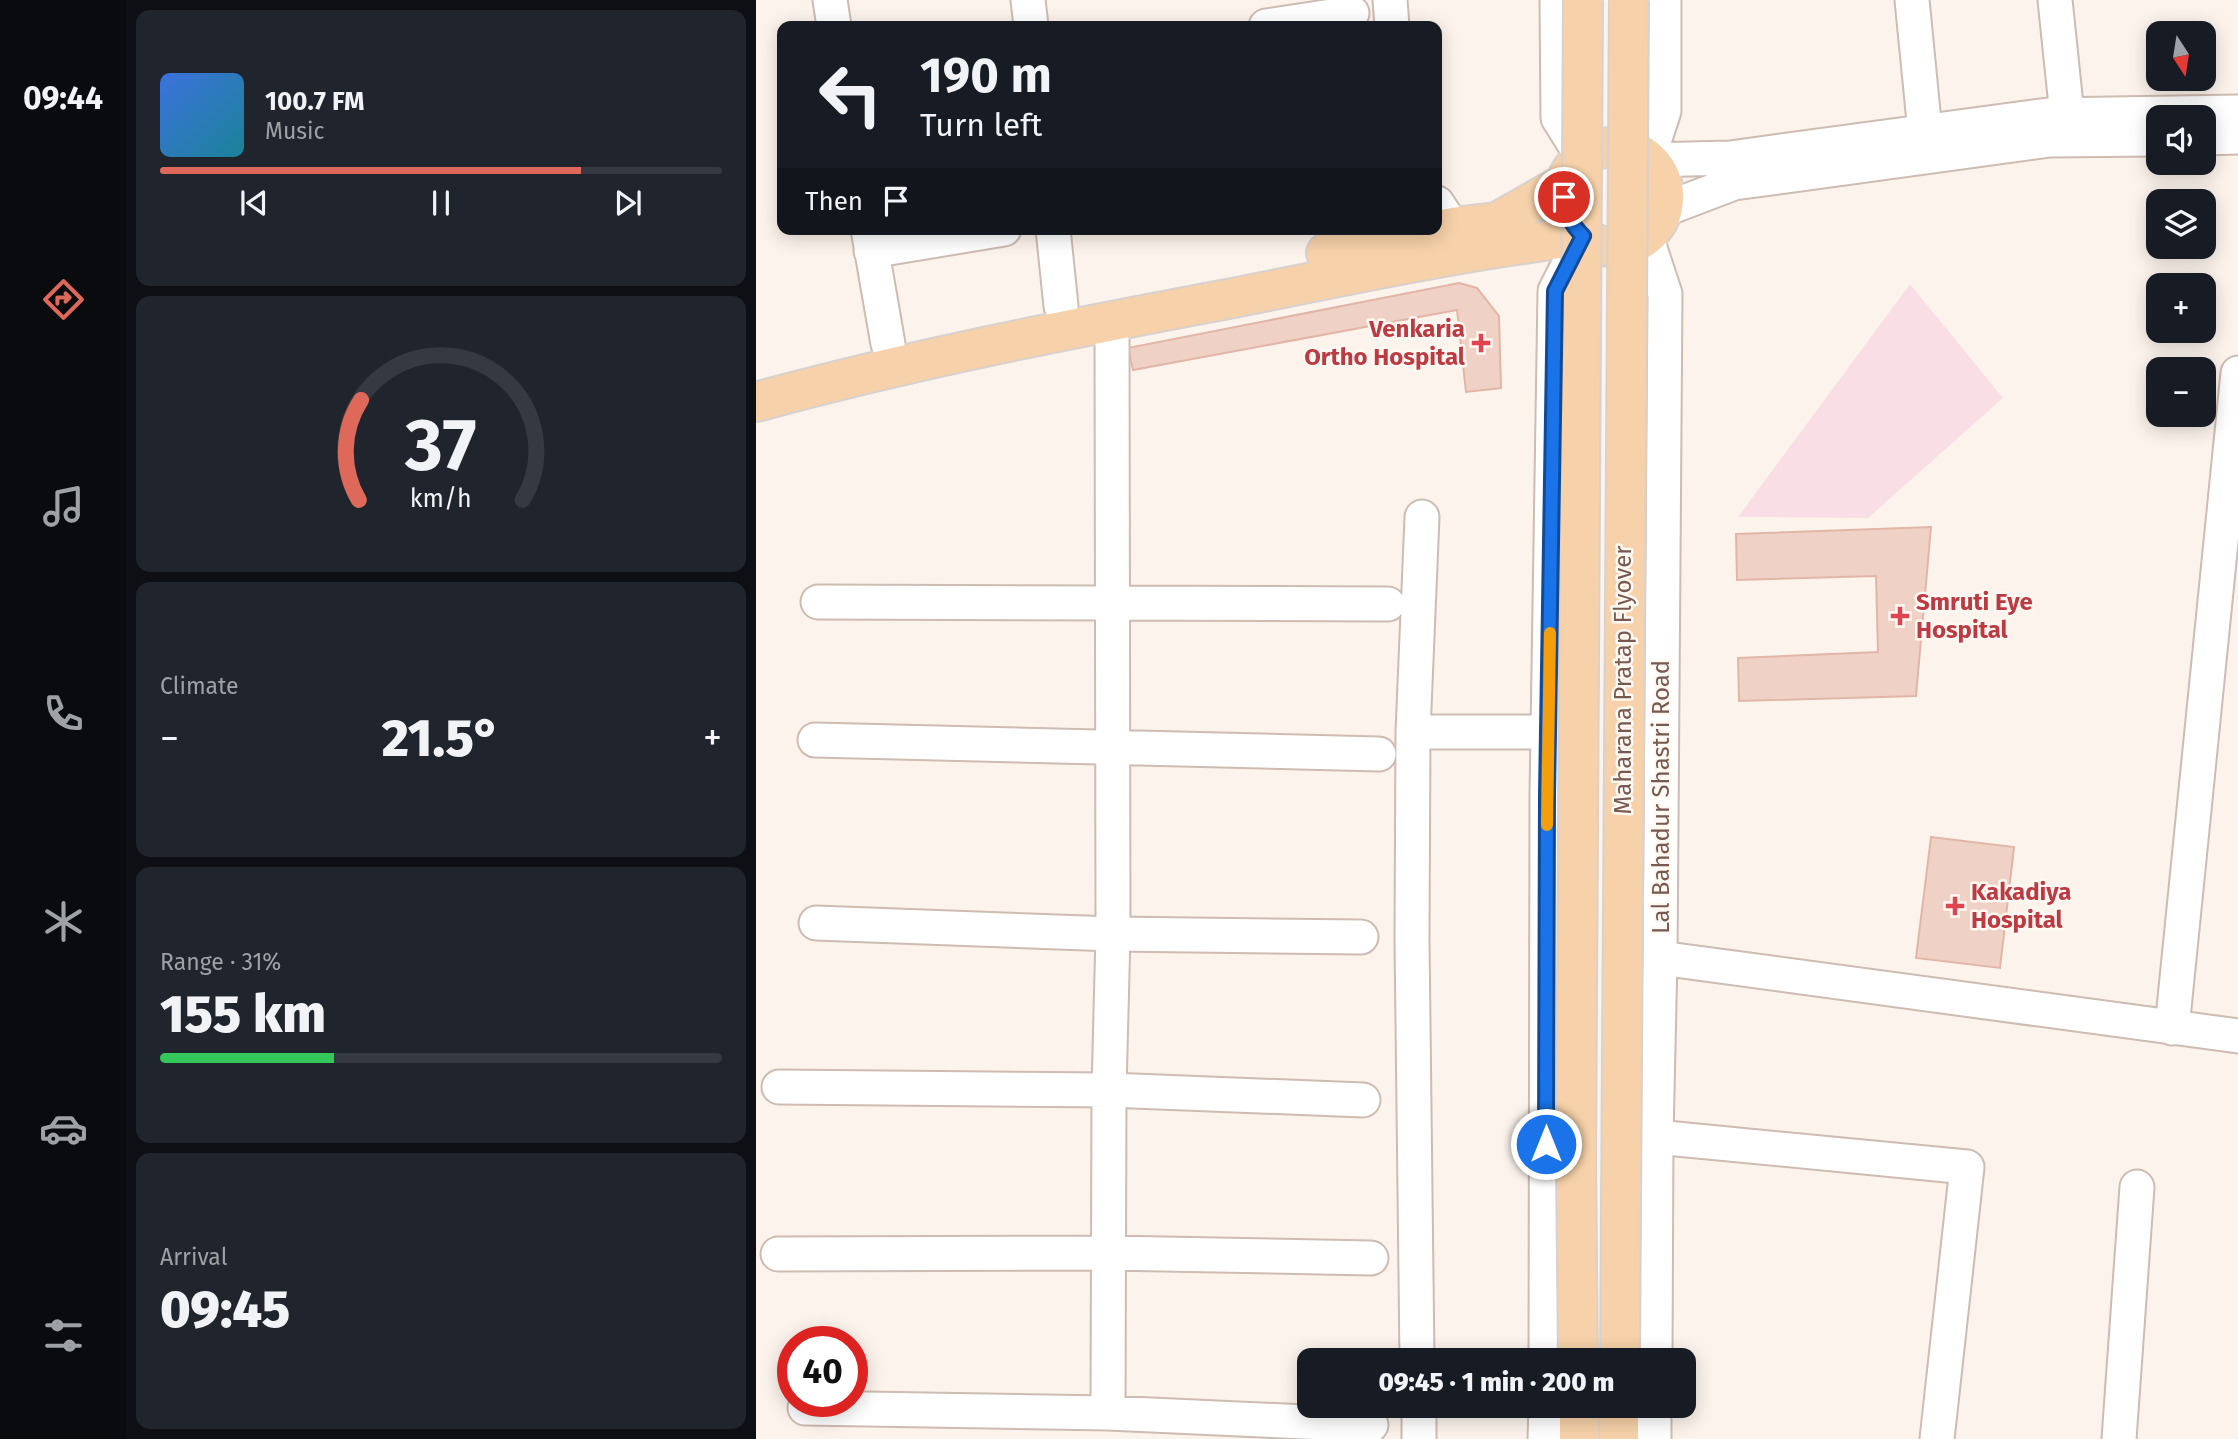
<!DOCTYPE html>
<meta charset="utf-8">
<style>
body{margin:0;font-family:"Fira Sans",sans-serif;background:#20242c;color:#f1f3f6;height:100vh;display:flex;flex-direction:column;font-size:26px;white-space:nowrap}
*{box-sizing:border-box;margin:0}
p{font-size:23px;color:#9ea1a6}
.icon{flex:none;width:38px;height:38px;fill:none;stroke:currentColor;stroke-width:2;stroke-linecap:round;stroke-linejoin:round}
.map{position:relative;flex:1;overflow:hidden}
.drawer{display:flex;flex-direction:column;gap:10px;padding:10px;background:#0d0f14;width:630px}
.drawer>*{flex:none}
.hud{position:absolute;left:21px;top:21px;width:665px;height:214px;border-radius:14px;box-shadow:0 4px 18px #0003;background:#171b24;color:#f1f3f6;overflow:hidden}
.needle{width:46px;rotate:168deg}
.fabs{position:absolute;left:1390px;top:21px;display:grid;gap:14px}
.fabs a{display:grid;place-items:center;width:70px;height:70px;border-radius:14px;background:#171b24;box-shadow:0 4px 18px #0003;font-size:35px}
.speed{position:absolute;left:21px;top:1326px;display:flex;gap:14px;font-size:35px;font-weight:700;text-align:center}
.speed>*{display:grid;place-content:center;width:91px;height:91px;border-radius:50%;background:#171b24;box-shadow:0 4px 18px #0003;line-height:1}
.speed .limit{border:10px solid #d22;background:#fff;color:#111}
.pin{position:absolute;display:grid;place-items:center;width:60px;height:60px;color:#fff;margin:-30px;border:4px solid #fff;border-radius:50%;box-shadow:0 2px 7px #0007}
.me{position:absolute;width:77px;margin:-38px;rotate:0deg;stroke-linejoin:round;filter:drop-shadow(0 0 5px #0008)}
.turn{display:flex;align-items:center;gap:24px;height:147px;padding:0 28px;font-size:32px}
.turn .icon{width:91px;height:91px;stroke-width:2.5}
.turn b{display:block;font-size:49px;line-height:60px}
.then{display:flex;align-items:center;height:66px;padding:0 28px;background:#0003;gap:14px;font-size:26px}
.big{font-size:52px;font-weight:800;line-height:1.1}
.drawer .card{flex:1;display:flex;flex-direction:column;justify-content:center;gap:10px;min-width:0;padding:0 24px;border-radius:14px;background:#20242c}
.drawer .dial{align-items:center;gap:0}
.dial svg{height:182px;overflow:visible;fill:none;stroke:#363941;stroke-width:7;stroke-linecap:round;text-anchor:middle}
.dial text{fill:#f1f3f6;stroke:none}
.song{display:flex;align-items:center;gap:21px}
.cover{width:84px;height:84px;border-radius:10px;background:linear-gradient(135deg,hsl(220 70% 55%),hsl(190 70% 35%))}
.played{height:7px;border-radius:4px;background:linear-gradient(90deg,#de6859 75%,#363941 75%)}
.keys{display:flex;justify-content:space-around;direction:ltr}
.heat{display:flex;justify-content:space-between;align-items:center;font-size:38px;direction:ltr}
.charge{height:10px;border-radius:5px;background:linear-gradient(90deg,#34c759 31%,#363941 0)}
.trip{position:absolute;left:541px;top:1348px;width:399px;height:70px;border-radius:14px;background:#171b24;box-shadow:0 4px 18px #0003;font-weight:800;line-height:70px;text-align:center}
main{display:flex;flex:1;min-height:0}
.menu{display:flex;flex-direction:column;width:126px;justify-content:space-around;align-items:center;background:#090b0e;color:#9ea1a6}
.menu .icon{width:49px;height:49px}
.menu .active{color:#de6859}
.menu b{font-size:32px;color:#f1f3f6}
.map>svg:first-child{display:block}
.medical{fill:#f9dfe5}
.building{fill:#f0d1c5;stroke:#e2b6a6;stroke-width:2}
.lines{fill:none;stroke-linecap:round;stroke-linejoin:round}
.minor-casing{stroke:#cebbb1;stroke-width:37}
.major-casing{stroke:#d9d1ce;stroke-width:42}
.minor{stroke:#fff;stroke-width:33}
.major{stroke:#f6d1a9;stroke-width:38}
.major-bridge-casing{stroke:#d9d1ce;stroke-width:42;stroke-linecap:butt}
.major-bridge{stroke:#f6d1a9;stroke-width:38}
.route-casing{stroke:#114b97;stroke-width:18}
.route{stroke:#1a73e8;stroke-width:12}
.slow{stroke:#f59e0b;stroke-width:12}
.health-dot{fill:#e0444e;stroke:#fef8f2;stroke-width:2.5}
.labels{text-anchor:middle;stroke-width:5;stroke-linejoin:round;paint-order:stroke}
.health-label{font-size:24px;font-weight:bold;fill:#be3a42;stroke:#fef8f2;text-anchor:start}
.street-label{font-size:24px;fill:#77594f;stroke:#fef8f2}
</style>
<main>
<nav class="menu">
<b>09:44</b>
<svg class="icon active" aria-label="directions" viewBox="0 0 24 24"><path d="M12 3l9 9-9 9-9-9zM9 14v-3h6M13 9l2 2-2 2"/></svg>
<svg class="icon" aria-label="music" viewBox="0 0 24 24"><path d="M9 18V5l10-2v13"/><circle cx="6" cy="18" r="3"/><circle cx="16" cy="16" r="3"/></svg>
<svg class="icon" aria-label="phone" viewBox="0 0 24 24"><path d="M5 4h4l2 5-3 2q2 4 5 5l2-3 5 2v4C11 20 4 13 5 4z"/></svg>
<svg class="icon" aria-label="climate" viewBox="0 0 24 24"><path d="M12 3v18M4 7l16 10M4 17L20 7"/></svg>
<svg class="icon" aria-label="car" viewBox="0 0 24 24"><path d="M5 17H2v-5l4-1 3-4h7l3 4 3 1v5h-3M9 17h6M6 11h13"/><circle cx="7" cy="17" r="2"/><circle cx="17" cy="17" r="2"/></svg>
<svg class="icon" aria-label="filters" viewBox="0 0 24 24"><path d="M4 7h16M4 17h16"/><circle cx="9" cy="7" r="2"/><circle cx="15" cy="17" r="2"/></svg>
</nav>
<section class="drawer">
<div class="card">
<div class="song"><i class="cover"></i><div><b>100.7 FM</b><p>Music</p></div></div>
<div class="played"></div>
<div class="keys"><svg class="icon" aria-label="previous" viewBox="0 0 24 24"><path d="M18 5L8 12l10 7zM5 5v14"/></svg><svg class="icon" aria-label="pause" viewBox="0 0 24 24"><path d="M8 5v14M16 5v14"/></svg><svg class="icon" aria-label="next" viewBox="0 0 24 24"><path d="M6 5l10 7-10 7zM19 5v14"/></svg></div>
</div>
<div class="card dial"><svg viewBox="0 0 100 80">
<path d="M14 69A42 42 0 1 1 86 69"/>
<path d="M14 69A42 42 0 0 1 15 25" stroke="#de6859"/>
<text x="50" y="56" font-size="32" font-weight="700">37</text>
<text x="50" y="72" font-size="11">km/h</text>
</svg></div>
<div class="card"><p>Climate</p>
<div class="heat"><a>−</a><b class="big">21.5°</b><a>+</a></div>
</div>
<div class="card"><p>Range · 31%</p><b class="big">155 km</b><div class="charge"></div></div>
<div class="card"><p>Arrival</p><b class="big">09:45</b></div>
</section>
<div class="map">
<svg width="1482" height="1439" viewBox="0 0 1482 1439">
<rect width="100%" height="100%" fill="#fcf4ec"/>
<!-- medical -->
<path class="medical" d="M1154,284l93,114 -135,120 -130,-1z"/>
<!-- building -->
<path class="building" d="M703,283l18,5 22,28 2,72 -35,4 -9,-82 -324,60 -5,-22z
M1175,527l-15,169 -177,5 -1,-43 140,-6 -2,-76 -139,4 -1,-46z
M1175,837l83,10 -14,121 -84,-10z"/>
<g class="lines">
<!-- minor casing -->
<g class="minor-casing">
<path id="minor" d="M74,0l4,26
M272,0l3,26
M634,0l2,26
M801,0l1,118 25,40
M908,0v111l-16,49 82,-2 318,-43 190,-3
M1156,0l13,132
M1299,0l12,115
M510,26l86,-13
M1447,138l35,-1
M681,203l16,24
M907,210l71,-27 316,-43 108,-1
M112,229l20,115
M297,229l8,77
M890,236l19,58 -5,664 -4,179 -1,223
M115,251l133,-22
M62,602l570,2
M657,732h136
M59,740l564,14
M60,923l297,11 248,3
M904,958l578,78
M1416,1028l66,-655
M23,1087l330,3 254,10
M900,1137l311,30 -30,272
M22,1254l331,-1 262,5
M661,1360l-5,-421 1,-207 9,-215
M790,1360l1,-565 8,-504 27,-53
M663,1405v34
M49,1408l303,5 263,12
M352,1413l1,-323 4,-156 -1,-613
M789,1439l1,-34
M898,1439v-34
M1363,1439l18,-252"/>
</g>
<!-- major casing -->
<g class="major-casing">
<path id="major" d="M808 197a50 50 0 1 1 100 0a50 50 0 1 1-100 0Z
M570,253l127,-26 44,-5 69,-39
M0,402c157,-43 317,-74 477,-104 116,-23 232,-48 350,-62
M823,1405v34
M863,1439v-34"/>
</g>
<!-- minor -->
<use href="#minor" class="minor"/>
<!-- major -->
<use href="#major" class="major"/>
<!-- major-bridge casing -->
<g class="major-bridge-casing">
<path id="major-bridge" d="M822,1360l-2,-198 7,-1162
M864,1360l9,-1360"/>
</g>
<!-- major-bridge -->
<use href="#major-bridge" class="major-bridge"/>
</g>
<g class="lines">
<!-- route casing -->
<g class="route-casing">
<path id="route" d="M790,1144l1,-349 8,-504 28,-55c-12,-12 -17,-22 -19,-39"/>
</g>
<!-- route -->
<use href="#route" class="route"/>
<!-- slow -->
<path class="slow" d="M791,825l3,-192"/>
</g>
<!-- markers -->
<g class="health-dot">
<path d="M721.5 332.5h7v7h7v7h-7v7h-7v-7h-7v-7h7z"/>
<path d="M1140.5 605.5h7v7h7v7h-7v7h-7v-7h-7v-7h7z"/>
<path d="M1195.5 895.5h7v7h7v7h-7v7h-7v-7h-7v-7h7z"/>
</g>
<g class="labels">
<!-- health labels -->
<g class="health-label">
<text x="709" y="337" text-anchor="end">Venkaria<tspan x="709" dy="28">Ortho Hospital</tspan></text>
<text x="1160" y="610">Smruti Eye<tspan x="1160" dy="28">Hospital</tspan></text>
<text x="1215" y="900">Kakadiya<tspan x="1215" dy="28">Hospital</tspan></text>
</g>
<!-- street labels -->
<g class="street-label">
<text transform="translate(867 680) rotate(-90)" y="8">Maharana Pratap Flyover</text>
<text transform="translate(905 797) rotate(-90)" y="8">Lal Bahadur Shastri Road</text>
</g>
</g>
</svg>
<div class="fabs">
<a><svg class="needle" viewBox="-14 -14 28 28"><path d="M0-13l5 13h-10z" fill="#e53935"/><path d="M0 13l5-13h-10z" fill="#9ea1a6"/></svg></a>
<a><svg class="icon" aria-label="sound" viewBox="0 0 24 24"><path d="M4 9h4l5-4v14l-5-4H4zM17 9q2 3 0 6"/></svg></a>
<a><svg class="icon" aria-label="layers" viewBox="0 0 24 24"><path d="M12 4l9 5-9 5-9-5zM3 14l9 5 9-5"/></svg></a>
<a>+</a>
<a>−</a>
</div>
<div class="speed"><div class="limit">40</div></div>
<div class="pin" style="left:808px;top:197px;background:#d93025"><svg class="icon" aria-label="arrive" viewBox="0 0 24 24"><path d="M6 21V4h12l-3 4 3 4H6"/></svg></div>
<svg class="me" style="left:790px;top:1144px" viewBox="-20 -20 40 40"><circle r="17" fill="#1a73e8" stroke="#fff" stroke-width="3"/><path d="M0-11L8 9 0 5-8 9z" fill="#fff"/></svg>
<div class="trip">09:45 · 1 min · 200 m</div>
<div class="hud">
<div class="turn"><svg class="icon" aria-label="left" viewBox="0 0 24 24"><path d="M17 20v-9H6M10 6l-5 5 5 5"/></svg><div><b>190 m</b>Turn left</div></div>
<div class="then">Then<svg class="icon" aria-label="arrive" viewBox="0 0 24 24"><path d="M6 21V4h12l-3 4 3 4H6"/></svg></div>
</div>
</div>
</main>
